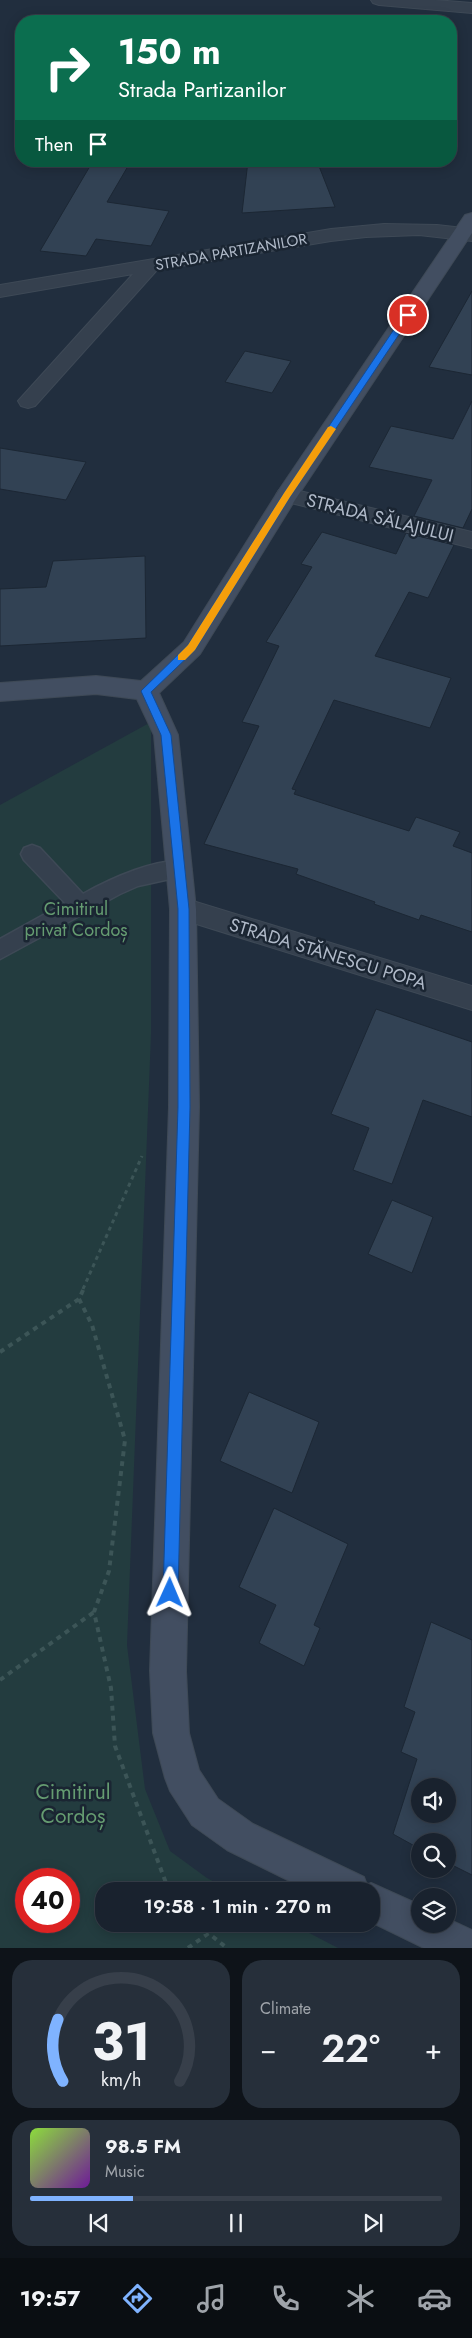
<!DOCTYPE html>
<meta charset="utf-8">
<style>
body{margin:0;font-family:Jost,sans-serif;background:#262f3a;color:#f1f3f6;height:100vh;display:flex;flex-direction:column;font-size:19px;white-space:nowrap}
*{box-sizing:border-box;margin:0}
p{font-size:16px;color:#9fa4aa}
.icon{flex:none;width:28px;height:28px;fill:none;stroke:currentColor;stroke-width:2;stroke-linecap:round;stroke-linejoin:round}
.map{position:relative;height:1948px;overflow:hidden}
.sheet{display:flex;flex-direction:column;gap:12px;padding:12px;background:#0e1319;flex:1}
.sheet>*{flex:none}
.top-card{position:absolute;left:15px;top:15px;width:442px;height:152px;border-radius:20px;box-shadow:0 2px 12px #0003,0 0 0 1px #373f4a;background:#0b6e4f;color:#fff;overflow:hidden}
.controls{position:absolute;left:411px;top:1778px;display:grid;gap:10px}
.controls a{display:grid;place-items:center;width:45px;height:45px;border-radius:50%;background:#19222e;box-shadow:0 2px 12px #0003,0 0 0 1px #373f4a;font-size:25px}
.speed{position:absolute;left:15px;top:1868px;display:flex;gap:10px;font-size:25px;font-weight:700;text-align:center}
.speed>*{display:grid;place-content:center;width:65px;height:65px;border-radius:50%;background:#19222e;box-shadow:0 2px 12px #0003,0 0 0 1px #373f4a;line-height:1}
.speed .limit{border:8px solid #d22;background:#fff;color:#111}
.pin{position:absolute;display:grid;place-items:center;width:42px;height:42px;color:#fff;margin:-21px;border:2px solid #fff;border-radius:50%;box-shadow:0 1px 5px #0007}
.me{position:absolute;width:55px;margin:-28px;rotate:1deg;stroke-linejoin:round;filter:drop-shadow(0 0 4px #0008)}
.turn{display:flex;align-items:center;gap:18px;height:105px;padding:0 20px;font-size:22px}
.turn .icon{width:65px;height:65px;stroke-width:2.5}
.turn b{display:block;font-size:35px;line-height:42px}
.then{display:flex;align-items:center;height:48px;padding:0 20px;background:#0003;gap:10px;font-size:19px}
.big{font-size:38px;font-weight:600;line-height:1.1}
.sheet .widget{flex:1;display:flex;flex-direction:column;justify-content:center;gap:8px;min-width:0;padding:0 18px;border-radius:20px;background:#262f3a}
.sheet .dial{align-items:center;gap:0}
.dial svg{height:130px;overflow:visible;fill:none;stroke:#373f4a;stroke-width:7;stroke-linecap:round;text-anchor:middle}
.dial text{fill:#f1f3f6;stroke:none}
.song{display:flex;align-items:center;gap:15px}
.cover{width:60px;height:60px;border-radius:8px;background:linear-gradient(135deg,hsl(90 70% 55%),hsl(280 70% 35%))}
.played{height:5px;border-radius:2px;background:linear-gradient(90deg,#7fb3ff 25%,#373f4a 25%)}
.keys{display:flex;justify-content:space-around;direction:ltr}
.heat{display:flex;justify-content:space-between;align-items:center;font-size:28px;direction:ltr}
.sheet .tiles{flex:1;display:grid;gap:12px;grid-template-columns:1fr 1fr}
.widget:last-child{grid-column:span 2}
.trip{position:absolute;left:95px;top:1882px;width:285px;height:50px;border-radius:20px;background:#19222e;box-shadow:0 2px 12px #0003,0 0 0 1px #373f4a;font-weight:600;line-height:50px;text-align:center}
.menu{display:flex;height:80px;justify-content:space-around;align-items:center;background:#0a0e12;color:#9fa4aa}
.menu .icon{width:35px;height:35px}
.menu .active{color:#7fb3ff}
.menu b{font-size:22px;color:#f1f3f6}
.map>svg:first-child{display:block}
.green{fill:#233c3f;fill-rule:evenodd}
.building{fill:#324254;stroke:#1c2734;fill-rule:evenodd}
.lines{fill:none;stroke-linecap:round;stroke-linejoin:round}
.lane-casing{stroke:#3e4956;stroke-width:3}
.street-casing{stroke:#3e4956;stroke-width:2}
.secondary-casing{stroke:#3e4956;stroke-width:2}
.path-far1{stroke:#3c5557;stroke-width:3;stroke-dasharray:4 4;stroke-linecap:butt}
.path{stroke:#3c5557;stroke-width:4;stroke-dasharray:5 5;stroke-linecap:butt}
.lane{fill:#35404e;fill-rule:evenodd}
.street{fill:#35404e;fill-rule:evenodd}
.secondary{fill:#424e61;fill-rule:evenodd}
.route{fill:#1a73e8;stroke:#114b97}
.slow{fill:#f59e0b}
.labels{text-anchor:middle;stroke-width:5;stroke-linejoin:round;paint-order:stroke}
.far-street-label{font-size:15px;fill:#b0bac9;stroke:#1a2532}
.street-label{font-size:18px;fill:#b0bac9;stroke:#1a2532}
.park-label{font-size:18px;fill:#659c71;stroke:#1a2532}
.near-park-label{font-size:21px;fill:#659c71;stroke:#1a2532}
</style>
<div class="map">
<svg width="472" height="1948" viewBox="0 0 472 1948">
<rect width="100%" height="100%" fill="#212e3e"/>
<!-- green -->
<path class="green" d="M151,722v312l-24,611 18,144 25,62 37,27 24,13h-127v33h188l46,24h-338v-1143zM26,1879h43v42h-43z"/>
<!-- building -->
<path class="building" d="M93,161h38l-24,41 62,9 -18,35 -55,-7 -10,17 -46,-5z
M248,161h69l18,46 -93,6z
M472,291v84l-43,-8z
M245,351l46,10 -19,32 -47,-11z
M472,401v108l-9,19 -49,-12 18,-36 -63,-13 22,-41 62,13z
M0,448l86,14 -20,38 -66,-11z
M322,532l74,22 10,-21 48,12 -26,53 -19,-6 -34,64 76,22 -21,50 -96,-28 -42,89 4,1 -2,4 115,37 7,-14 44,15 -7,14 19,7v79l-51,-17 -2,5 -45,-16 1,-2 -79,-28 2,-5 -94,-25 55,-118 -17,-4 37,-76 -13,-4 46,-75 -11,-3z
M145,556l1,82 -146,8v-57l46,-2 7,-26z
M376,1009l96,33v75l-49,-17 -31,84 -39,-14 16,-42 -38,-14z
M392,1200l41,17 -21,56 -44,-19z
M249,1392l70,30 -27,71 -72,-32z
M274,1508l74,36 -34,81 6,3 -16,38 -45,-23 17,-38 -37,-18z
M431,1622l41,18v235l-24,-12v-22h-28v8l-27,-15 24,-75 -16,-7 14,-40 -11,-5zM420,1786h28v28h-28z"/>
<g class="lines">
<!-- lane casing -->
<g class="lane-casing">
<path id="lane" d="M32,845l8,3 43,46c23,-13 79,-40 105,-31l3,6 -3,6 -50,11 -18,8 -120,65v-20l65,-36 -41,-43 -3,-6 3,-6z"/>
</g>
<!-- street casing -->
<g class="street-casing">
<path id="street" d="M371,0h64l37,3v10l-93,-8 -6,-2z
M384,224l53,1 35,4v12l-53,-6 -53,2 -35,4 -174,29 -122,136 -7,2 -7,-2 -3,-5 115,-127 -133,23v-12l331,-56z
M287,488l185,44v16l-193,-48 -3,-5 3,-5z
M183,898l289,88v24l-298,-93 -4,-8 4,-8z"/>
</g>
<!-- secondary casing -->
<g class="secondary-casing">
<path id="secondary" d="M472,213v20l-177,267 -95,154 -41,39 19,42 18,174 3,198 -13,564 3,62 10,37 19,29 35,25 111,53 3,8 4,-2 49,22v19h28v-5l24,11v18h-48l-53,-26v-31h-61l-83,-41 -35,-25 -22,-34 -5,-13 -12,-45 -3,-62 19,-564 1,-198 -16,-174 -17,-36 -41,-5 -96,7v-18l96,-7 45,5 43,-39 95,-152 186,-275z"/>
</g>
<!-- path-far1 -->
<path class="path-far1" d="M83,1289l59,-133"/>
<!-- path -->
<path class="path" d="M79,1299l13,26 33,115 -16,131 -15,41 17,76 4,58 54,145
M0,1352l79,-53 5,-11
M0,1680l94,-68
M197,1924l30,24
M188,1948l21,-15"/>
<!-- lane -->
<use href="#lane" class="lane"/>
<!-- street -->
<use href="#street" class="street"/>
<!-- secondary -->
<use href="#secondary" class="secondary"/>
</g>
<!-- route -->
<path class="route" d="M405,313l7,2 -122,182 -95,153 -44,42 20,43 18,174 1,198 -12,486 -3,5 -5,2 -5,-2 -2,-5 15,-486v-198l-17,-174 -20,-44 47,-46 96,-152z"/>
<!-- slow -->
<path class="slow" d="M331,426l5,3 -46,68 -95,153 -10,10h-7v-5l10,-10 96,-152 44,-66z"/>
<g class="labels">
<!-- far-street labels -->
<g class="far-street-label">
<text transform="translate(231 252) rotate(-10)" y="5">STRADA PARTIZANILOR</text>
</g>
<!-- street labels -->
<g class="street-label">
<text transform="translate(380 518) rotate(14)" y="6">STRADA SĂLAJULUI</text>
<text transform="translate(328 954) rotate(17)" y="6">STRADA STĂNESCU POPA</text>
</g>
<!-- park labels -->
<g class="park-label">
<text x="76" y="915">Cimitirul<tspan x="76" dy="21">privat Cordoș</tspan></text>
</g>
<!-- near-park labels -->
<g class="near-park-label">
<text x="73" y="1799">Cimitirul<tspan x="73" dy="24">Cordoș</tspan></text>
</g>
</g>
</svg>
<div class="controls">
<a><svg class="icon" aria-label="sound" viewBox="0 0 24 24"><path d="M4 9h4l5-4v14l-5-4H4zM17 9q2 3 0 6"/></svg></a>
<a><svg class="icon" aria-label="search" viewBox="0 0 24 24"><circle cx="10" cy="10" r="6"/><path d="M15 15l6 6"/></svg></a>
<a><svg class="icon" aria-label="layers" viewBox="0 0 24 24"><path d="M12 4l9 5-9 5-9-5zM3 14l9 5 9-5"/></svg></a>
</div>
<div class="speed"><div class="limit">40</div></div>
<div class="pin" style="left:408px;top:315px;background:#d93025"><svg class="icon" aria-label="arrive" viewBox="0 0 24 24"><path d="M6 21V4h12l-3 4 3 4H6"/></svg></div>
<svg class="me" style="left:170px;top:1593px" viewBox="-20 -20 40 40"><path d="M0-17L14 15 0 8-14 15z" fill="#1a73e8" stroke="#fff" stroke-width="4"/></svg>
<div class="trip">19:58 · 1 min · 270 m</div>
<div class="top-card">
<div class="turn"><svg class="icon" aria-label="right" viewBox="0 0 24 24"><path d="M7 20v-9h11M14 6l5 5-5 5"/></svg><div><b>150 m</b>Strada Partizanilor</div></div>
<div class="then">Then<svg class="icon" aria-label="arrive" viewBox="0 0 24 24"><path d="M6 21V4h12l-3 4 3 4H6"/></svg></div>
</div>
</div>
<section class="sheet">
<div class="tiles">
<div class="widget dial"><svg viewBox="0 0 100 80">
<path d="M14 69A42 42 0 1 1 86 69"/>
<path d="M14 69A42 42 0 0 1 11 31" stroke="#7fb3ff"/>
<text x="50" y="56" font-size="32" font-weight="700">31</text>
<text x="50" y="72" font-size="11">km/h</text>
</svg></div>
<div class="widget"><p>Climate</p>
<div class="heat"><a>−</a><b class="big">22°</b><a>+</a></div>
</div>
<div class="widget">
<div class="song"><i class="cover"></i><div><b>98.5 FM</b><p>Music</p></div></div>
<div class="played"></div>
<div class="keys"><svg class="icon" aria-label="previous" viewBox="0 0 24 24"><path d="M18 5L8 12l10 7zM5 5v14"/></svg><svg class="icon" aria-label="pause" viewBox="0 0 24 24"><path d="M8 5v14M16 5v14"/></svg><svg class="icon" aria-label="next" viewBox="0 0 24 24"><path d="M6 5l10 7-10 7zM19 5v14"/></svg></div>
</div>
</div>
</section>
<nav class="menu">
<b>19:57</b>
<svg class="icon active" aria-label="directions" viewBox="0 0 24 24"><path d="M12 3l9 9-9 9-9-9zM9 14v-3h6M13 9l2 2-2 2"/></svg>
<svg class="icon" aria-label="music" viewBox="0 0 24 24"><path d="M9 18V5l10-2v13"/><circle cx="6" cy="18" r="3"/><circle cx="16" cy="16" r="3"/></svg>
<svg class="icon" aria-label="phone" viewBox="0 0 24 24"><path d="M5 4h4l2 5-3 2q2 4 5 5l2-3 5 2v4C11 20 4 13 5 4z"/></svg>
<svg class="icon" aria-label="climate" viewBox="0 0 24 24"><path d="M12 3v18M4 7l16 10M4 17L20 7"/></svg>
<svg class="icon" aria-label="car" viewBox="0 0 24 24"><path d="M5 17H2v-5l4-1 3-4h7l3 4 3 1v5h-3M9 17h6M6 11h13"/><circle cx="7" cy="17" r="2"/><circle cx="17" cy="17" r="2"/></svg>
</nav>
